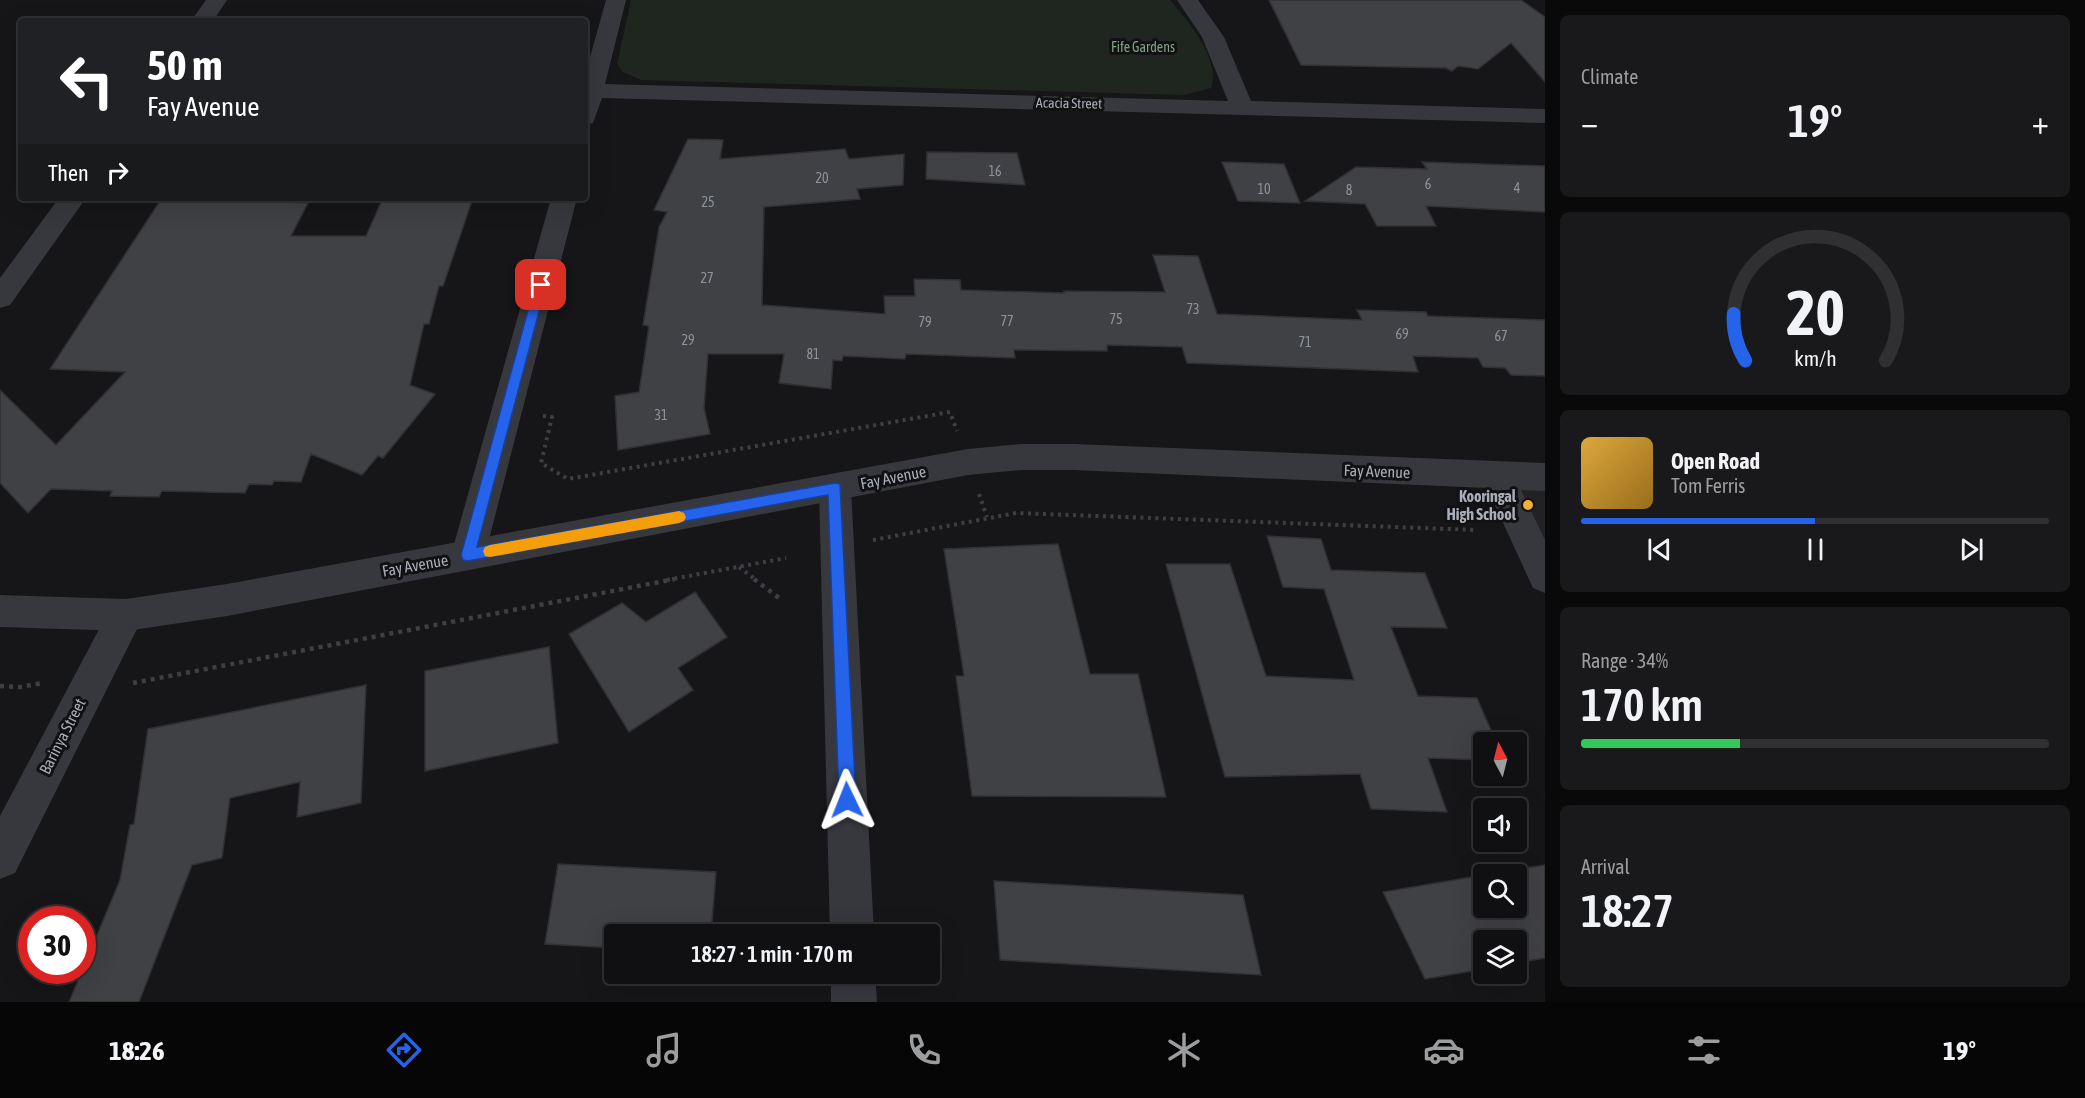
<!DOCTYPE html>
<meta charset="utf-8">
<style>
body{margin:0;font-family:"Asap Condensed",sans-serif;background:#19191b;color:#f1f3f6;height:100vh;display:flex;flex-direction:column;font-size:22px;white-space:nowrap}
*{box-sizing:border-box;margin:0}
p{font-size:20px;color:#9c9d9f}
.icon{flex:none;width:33px;height:33px;fill:none;stroke:currentColor;stroke-width:2;stroke-linecap:round;stroke-linejoin:round}
.map{position:relative;flex:1;overflow:hidden}
.details{display:flex;flex-direction:column;gap:15px;padding:15px;background:#09090a;width:540px}
.details>*{flex:none}
.banner{position:absolute;left:18px;top:18px;width:570px;height:183px;border-radius:6px;box-shadow:0 6px 24px #0002,0 0 0 2px #303032;background:#202124;color:#fff;overflow:hidden}
.needle{width:39px;rotate:353deg}
.buttons{position:absolute;left:1473px;top:732px;display:grid;gap:12px}
.buttons a{display:grid;place-items:center;width:54px;height:54px;border-radius:6px;background:#101012;box-shadow:0 6px 24px #0002,0 0 0 2px #303032;font-size:30px}
.speed{position:absolute;left:18px;top:906px;display:flex;gap:12px;font-size:30px;font-weight:700;text-align:center}
.speed>*{display:grid;place-content:center;width:78px;height:78px;border-radius:50%;background:#101012;box-shadow:0 6px 24px #0002,0 0 0 2px #303032;line-height:1}
.speed .limit{border:9px solid #d22;background:#fff;color:#111}
.pin{position:absolute;display:grid;place-items:center;width:51px;height:51px;color:#fff;margin:-26px;border-radius:12px;box-shadow:0 3px 9px #0006}
.me{position:absolute;width:66px;margin:-33px;rotate:358deg;stroke-linejoin:round;filter:drop-shadow(0 0 4px #0008)}
.turn{display:flex;align-items:center;gap:21px;height:126px;padding:0 30px;font-size:27px}
.turn .icon{width:78px;height:78px;stroke-width:2.5}
.turn b{display:block;font-size:42px;line-height:51px}
.then{display:flex;align-items:center;height:57px;padding:0 30px;background:#0003;gap:12px;font-size:22px}
.big{font-size:45px;font-weight:600;line-height:1.1}
.details .card{flex:1;display:flex;flex-direction:column;justify-content:center;gap:9px;min-width:0;padding:0 21px;border-radius:9px;background:#19191b}
.details .dial{align-items:center;gap:0}
.dial svg{height:156px;overflow:visible;fill:none;stroke:#303032;stroke-width:7;stroke-linecap:round;text-anchor:middle}
.dial text{fill:#f1f3f6;stroke:none}
.song{display:flex;align-items:center;gap:18px}
.cover{width:72px;height:72px;border-radius:9px;background:linear-gradient(135deg,hsl(40 70% 55%),hsl(40 70% 35%))}
.played{height:6px;border-radius:3px;background:linear-gradient(90deg,#2563eb 50%,#303032 50%)}
.keys{display:flex;justify-content:space-around;direction:ltr}
.heat{display:flex;justify-content:space-between;align-items:center;font-size:33px;direction:ltr}
.charge{height:9px;border-radius:4px;background:linear-gradient(90deg,#34c759 34%,#303032 0)}
.trip{position:absolute;left:604px;top:924px;width:336px;height:60px;border-radius:6px;background:#101012;box-shadow:0 6px 24px #0002,0 0 0 2px #303032;font-weight:600;line-height:60px;text-align:center}
.menu{display:flex;height:96px;justify-content:space-around;align-items:center;background:#060607;color:#9c9d9f}
.menu .icon{width:42px;height:42px}
.menu .active{color:#2563eb}
.menu b{font-size:27px;color:#f1f3f6}
main{display:flex;flex:1;min-height:0}
.map>svg:first-child{display:block}
.built{fill:#222225}
.green{fill:#1e261f}
.building{fill:#404145;stroke:#303034;stroke-width:1.5}
.lines{fill:none;stroke-linecap:round;stroke-linejoin:round}
.path-far1{stroke:#3d3f44;stroke-width:4;stroke-dasharray:3 4.5;stroke-linecap:butt}
.path{stroke:#3d3f44;stroke-width:4.5;stroke-dasharray:4 5;stroke-linecap:butt}
.minor{fill:#37383d;fill-rule:evenodd}
.tertiary{fill:#37383d;fill-rule:evenodd}
.route{fill:#2563eb;stroke:#184099;stroke-width:1.5}
.slow{fill:#f59e0b}
.poi-dot{fill:#f2b134;stroke:#111113;stroke-width:2}
.labels{text-anchor:middle;stroke-width:6;stroke-linejoin:round;paint-order:stroke}
.far-park-label{font-size:14px;fill:#7fa381;stroke:#111113}
.far-street-label{font-size:14px;fill:#a8adb8;stroke:#111113}
.number-label{font-size:14px;fill:#8e929b}
.street-label{font-size:16px;fill:#a8adb8;stroke:#111113}
.poi-label{font-size:16px;font-weight:bold;fill:#a8adb8;stroke:#111113;text-anchor:end}
</style>
<main>
<div class="map">
<svg width="1545" height="1002" viewBox="0 0 1545 1002">
<rect width="100%" height="100%" fill="#161618"/>
<!-- built -->
<path class="built" d="M1498,476l47,1v100z"/>
<!-- green -->
<path class="green" d="M631,0h539c18,21 51,59 41,88l-27,7 -543,-15 -18,-8 -6,-8z"/>
<!-- building -->
<path class="building" d="M1269,0h252l24,17v65l-34,-39 -33,26 -20,-3 -6,5 -6,-3 -145,-3z
M688,139l35,1 -3,19 125,-10 4,10 55,-5 -1,31 -46,4 3,10 -96,8 -2,98 123,9 -1,-18h31l-1,-17 46,1 1,10 103,3v-2l101,1 -12,-37 45,1 19,58 145,6 -5,-10 69,2 2,4 117,4v56l-34,-1 -6,-7 -22,-1 -5,-9 -65,-2 5,16 -231,-9 -5,-16 -75,-2v6l-93,-1 1,8 -109,-4 -1,5 -62,-3 -1,5 -9,-1 -2,29 -52,-6 5,-29h-76l-4,54 6,26 -92,16 -3,-54 24,-4 10,-66 -6,-1 16,-98 8,-15 -13,-2z
M927,152l90,1 8,32 -99,-6z
M1222,162l62,2 16,39 -62,-2z
M1422,162l123,4v46l-119,-6 10,20h-59l-12,-22 -60,-3 51,-34 71,2z
M162,198h120l-2,4 28,1 -17,33h75l17,-38h90l-30,88h-4l-10,38h-5l-14,61 25,9 -52,64 -5,-2 -16,19 -51,-21 -10,28 -27,-1 -2,4 -23,-1 -4,9 -83,-2 -3,6 -49,-1 2,-5 -61,-2 -23,24 -28,-30v-93l56,55 69,-73 -75,-3z
M1267,536l54,3 10,31 94,3 22,55 -56,-1 27,69 59,2 19,44h-12v18l-56,-2 19,54 -76,-3 -11,-35 -135,3 -59,-213h64l36,112 88,4 -30,-91 -41,-2z
M1058,544l32,130h48l28,123 -194,-1 -16,-120h8l-20,-127z
M695,592l32,45 -49,31 15,22 -64,42 -60,-98 53,-31 24,19z
M549,647l9,96 -133,28v-100z
M366,685l-5,118 -64,14 3,-35 -70,16 -8,60 -30,7 -53,137h-70l51,-122 10,-55 4,-1 14,-95z
M558,864l158,8 -5,62h-96v14l-70,-4z
M1545,865v93l-29,5v-23h-32v29l-59,10 -42,-87 101,-17v33h32v-34h-30z
M994,881l249,14 18,80 -261,-15z"/>
<g class="lines">
<!-- path-far1 -->
<path class="path-far1" d="M543,416l9,1 -11,46 27,16 382,-67 7,19
M979,494l8,23
M873,540l143,-27 460,17
M739,567l17,13
M667,580l119,-22"/>
<!-- path -->
<path class="path" d="M754,579l25,19
M133,683l542,-104
M0,686l20,1 23,-4"/>
<!-- minor -->
<path class="minor" d="M206,0h21l-14,21h-22z
M606,0h20l-21,84 623,17 -26,-64 -25,-37h21l26,37 27,64 294,8v14l-943,-25 -9,25 -8,2v-50z
M59,198h27l-76,107 -10,3v-30z
M551,198h26l-92,357 -5,11 -12,4 -12,-4 -5,-11z
M835,474l12,4 4,10 23,446h-44l-11,-446 4,-10z
M126,599l13,4 5,12 -129,258 -15,6v-63l113,-213z
M831,974h44l2,28h-46z"/>
<!-- tertiary -->
<path class="tertiary" d="M1022,444h52l471,19v28l-24,-1 24,50v53l-12,-5 -46,-100 -413,-18h-52l-54,5 -741,141 -101,15 -126,-4v-32l126,4 101,-15 741,-135z"/>
</g>
<!-- route -->
<path class="route" d="M541,281l5,4 -69,262 358,-64 5,1 16,316 -3,6 -6,2 -6,-2 -2,-6 -11,-305 -360,66 -5,-1 -2,-5 74,-270z"/>
<!-- slow -->
<path class="slow" d="M679,511l5,2 2,4 -2,4 -5,2 -189,34 -5,-1 -2,-5 2,-4 5,-2z"/>
<!-- markers -->
<circle class="poi-dot" cx="1528" cy="505" r="6"/>
<g class="labels">
<!-- far-park labels -->
<g class="far-park-label">
<text x="1143" y="52">Fife Gardens</text>
</g>
<!-- far-street labels -->
<g class="far-street-label">
<text transform="translate(1069 103) rotate(1)" y="5">Acacia Street</text>
</g>
<!-- number labels -->
<g class="number-label">
<text x="995" y="176">16</text>
<text x="822" y="183">20</text>
<text x="1428" y="189">6</text>
<text x="1517" y="193">4</text>
<text x="1264" y="194">10</text>
<text x="1349" y="195">8</text>
<text x="708" y="207">25</text>
<text x="707" y="283">27</text>
<text x="1193" y="314">73</text>
<text x="1116" y="324">75</text>
<text x="1007" y="326">77</text>
<text x="925" y="327">79</text>
<text x="1402" y="339">69</text>
<text x="1501" y="341">67</text>
<text x="688" y="345">29</text>
<text x="1305" y="347">71</text>
<text x="813" y="359">81</text>
<text x="661" y="420">31</text>
</g>
<!-- street labels -->
<g class="street-label">
<text transform="translate(1377 471) rotate(2)" y="6">Fay Avenue</text>
<text transform="translate(893 477) rotate(-11)" y="6">Fay Avenue</text>
<text transform="translate(415 565) rotate(-10)" y="6">Fay Avenue</text>
<text transform="translate(62 736) rotate(-63)" y="6">Barinya Street</text>
</g>
<!-- poi labels -->
<g class="poi-label">
<text x="1516" y="502">Kooringal<tspan x="1516" dy="18">High School</tspan></text>
</g>
</g>
</svg>
<div class="buttons">
<a><svg class="needle" viewBox="-14 -14 28 28"><path d="M0-13l5 13h-10z" fill="#e53935"/><path d="M0 13l5-13h-10z" fill="#9c9d9f"/></svg></a>
<a><svg class="icon" aria-label="sound" viewBox="0 0 24 24"><path d="M4 9h4l5-4v14l-5-4H4zM17 9q2 3 0 6"/></svg></a>
<a><svg class="icon" aria-label="search" viewBox="0 0 24 24"><circle cx="10" cy="10" r="6"/><path d="M15 15l6 6"/></svg></a>
<a><svg class="icon" aria-label="layers" viewBox="0 0 24 24"><path d="M12 4l9 5-9 5-9-5zM3 14l9 5 9-5"/></svg></a>
</div>
<div class="speed"><div class="limit">30</div></div>
<div class="pin" style="left:541px;top:285px;background:#d93025"><svg class="icon" aria-label="arrive" viewBox="0 0 24 24"><path d="M6 21V4h12l-3 4 3 4H6"/></svg></div>
<svg class="me" style="left:847px;top:800px" viewBox="-20 -20 40 40"><path d="M0-17L14 15 0 8-14 15z" fill="#2563eb" stroke="#fff" stroke-width="4"/></svg>
<div class="trip">18:27 · 1 min · 170 m</div>
<div class="banner">
<div class="turn"><svg class="icon" aria-label="left" viewBox="0 0 24 24"><path d="M17 20v-9H6M10 6l-5 5 5 5"/></svg><div><b>50 m</b>Fay Avenue</div></div>
<div class="then">Then<svg class="icon" aria-label="right" viewBox="0 0 24 24"><path d="M7 20v-9h11M14 6l5 5-5 5"/></svg></div>
</div>
</div>
<section class="details">
<div class="card"><p>Climate</p>
<div class="heat"><a>−</a><b class="big">19°</b><a>+</a></div>
</div>
<div class="card dial"><svg viewBox="0 0 100 80">
<path d="M14 69A42 42 0 1 1 86 69"/>
<path d="M14 69A42 42 0 0 1 8 45" stroke="#2563eb"/>
<text x="50" y="56" font-size="32" font-weight="700">20</text>
<text x="50" y="72" font-size="11">km/h</text>
</svg></div>
<div class="card">
<div class="song"><i class="cover"></i><div><b>Open Road</b><p>Tom Ferris</p></div></div>
<div class="played"></div>
<div class="keys"><svg class="icon" aria-label="previous" viewBox="0 0 24 24"><path d="M18 5L8 12l10 7zM5 5v14"/></svg><svg class="icon" aria-label="pause" viewBox="0 0 24 24"><path d="M8 5v14M16 5v14"/></svg><svg class="icon" aria-label="next" viewBox="0 0 24 24"><path d="M6 5l10 7-10 7zM19 5v14"/></svg></div>
</div>
<div class="card"><p>Range · 34%</p><b class="big">170 km</b><div class="charge"></div></div>
<div class="card"><p>Arrival</p><b class="big">18:27</b></div>
</section>
</main>
<nav class="menu">
<b>18:26</b>
<svg class="icon active" aria-label="directions" viewBox="0 0 24 24"><path d="M12 3l9 9-9 9-9-9zM9 14v-3h6M13 9l2 2-2 2"/></svg>
<svg class="icon" aria-label="music" viewBox="0 0 24 24"><path d="M9 18V5l10-2v13"/><circle cx="6" cy="18" r="3"/><circle cx="16" cy="16" r="3"/></svg>
<svg class="icon" aria-label="phone" viewBox="0 0 24 24"><path d="M5 4h4l2 5-3 2q2 4 5 5l2-3 5 2v4C11 20 4 13 5 4z"/></svg>
<svg class="icon" aria-label="climate" viewBox="0 0 24 24"><path d="M12 3v18M4 7l16 10M4 17L20 7"/></svg>
<svg class="icon" aria-label="car" viewBox="0 0 24 24"><path d="M5 17H2v-5l4-1 3-4h7l3 4 3 1v5h-3M9 17h6M6 11h13"/><circle cx="7" cy="17" r="2"/><circle cx="17" cy="17" r="2"/></svg>
<svg class="icon" aria-label="filters" viewBox="0 0 24 24"><path d="M4 7h16M4 17h16"/><circle cx="9" cy="7" r="2"/><circle cx="15" cy="17" r="2"/></svg>
<b>19°</b>
</nav>
